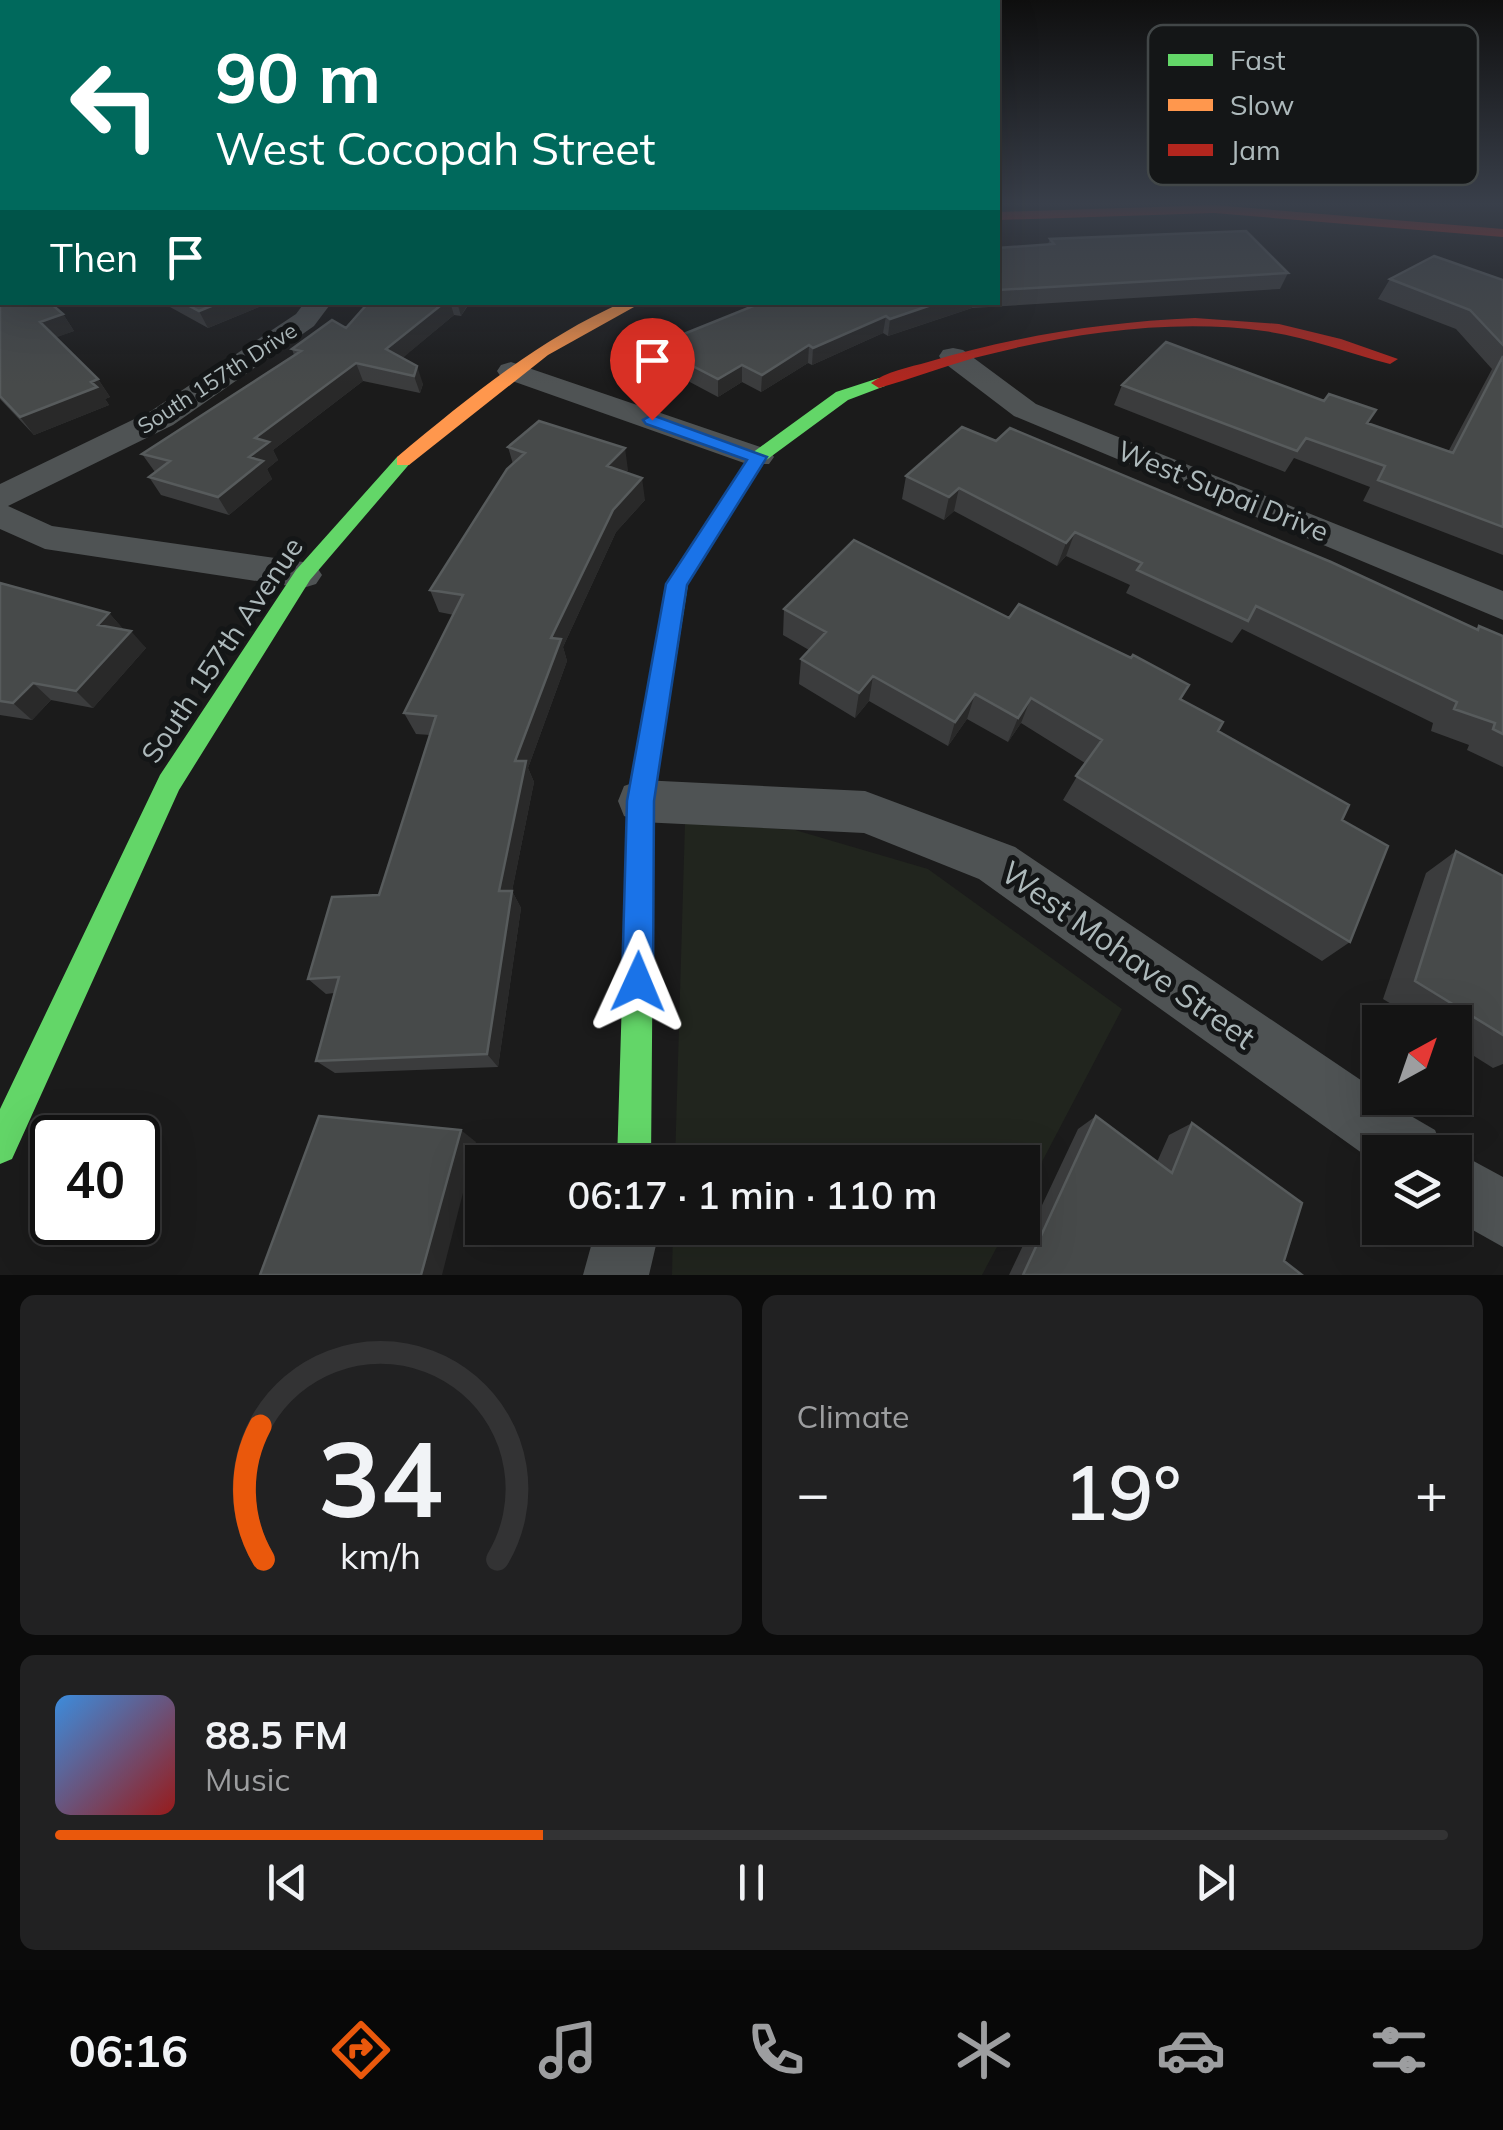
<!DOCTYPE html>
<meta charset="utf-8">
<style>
body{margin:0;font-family:Mulish,sans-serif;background:#212122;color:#f1f3f6;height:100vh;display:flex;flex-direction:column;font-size:38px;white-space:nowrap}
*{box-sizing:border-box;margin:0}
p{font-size:32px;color:#9d9ea0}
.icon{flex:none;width:55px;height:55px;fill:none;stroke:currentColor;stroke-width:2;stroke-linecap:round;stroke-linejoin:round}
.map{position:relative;height:1275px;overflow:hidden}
.side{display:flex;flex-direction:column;gap:20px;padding:20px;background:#0b0b0b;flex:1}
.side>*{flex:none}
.banner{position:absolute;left:0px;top:0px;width:1000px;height:305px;box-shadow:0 10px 40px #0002,0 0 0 2px #333334;background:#00695c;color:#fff;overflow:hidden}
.needle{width:65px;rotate:40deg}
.tools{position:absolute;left:1362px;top:1005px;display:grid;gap:20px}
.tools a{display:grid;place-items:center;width:110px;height:110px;border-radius:0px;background:#141414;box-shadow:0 10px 40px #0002,0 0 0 2px #333334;font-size:50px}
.speed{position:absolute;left:30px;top:1115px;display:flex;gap:20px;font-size:50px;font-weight:700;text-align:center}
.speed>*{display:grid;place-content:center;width:130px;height:130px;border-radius:50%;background:#141414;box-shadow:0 10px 40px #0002,0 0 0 2px #333334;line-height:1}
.speed .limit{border:5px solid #111;border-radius:15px;background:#fff;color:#111}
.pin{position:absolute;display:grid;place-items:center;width:85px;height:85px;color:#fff;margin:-102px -42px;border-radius:50% 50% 50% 0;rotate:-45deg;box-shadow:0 0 10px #0007}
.pin .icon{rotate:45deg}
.me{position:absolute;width:110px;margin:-55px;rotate:1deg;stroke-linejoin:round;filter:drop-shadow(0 0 8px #0008)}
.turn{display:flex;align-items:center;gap:35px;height:210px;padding:0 50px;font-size:45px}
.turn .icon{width:130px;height:130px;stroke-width:2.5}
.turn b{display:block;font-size:70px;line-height:85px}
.then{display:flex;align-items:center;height:95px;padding:0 50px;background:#0003;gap:20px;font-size:38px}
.big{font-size:75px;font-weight:600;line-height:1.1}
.side .widget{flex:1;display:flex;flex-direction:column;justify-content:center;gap:15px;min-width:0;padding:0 35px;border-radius:15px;background:#212122}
.side .dial{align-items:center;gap:0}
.dial svg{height:260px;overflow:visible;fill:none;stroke:#333334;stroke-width:7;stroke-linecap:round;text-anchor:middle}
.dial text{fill:#f1f3f6;stroke:none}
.song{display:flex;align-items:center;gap:30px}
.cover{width:120px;height:120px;border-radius:15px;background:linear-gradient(135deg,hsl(210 70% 55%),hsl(0 70% 35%))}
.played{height:10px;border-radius:5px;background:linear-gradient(90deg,#ea580c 35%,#333334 35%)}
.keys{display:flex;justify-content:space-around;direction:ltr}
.heat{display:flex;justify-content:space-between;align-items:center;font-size:55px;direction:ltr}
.side .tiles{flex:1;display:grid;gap:20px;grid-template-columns:1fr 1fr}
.widget:last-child{grid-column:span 2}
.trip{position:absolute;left:465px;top:1145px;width:575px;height:100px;border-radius:0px;background:#141414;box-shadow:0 10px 40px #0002,0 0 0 2px #333334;font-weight:600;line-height:100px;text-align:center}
.tab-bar{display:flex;height:160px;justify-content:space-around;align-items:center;background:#080808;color:#9d9ea0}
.tab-bar .icon{width:70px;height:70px}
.tab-bar .active{color:#ea580c}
.tab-bar b{font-size:45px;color:#f1f3f6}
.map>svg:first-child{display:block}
.green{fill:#21251e}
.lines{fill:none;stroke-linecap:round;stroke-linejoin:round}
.street{fill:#4f5354;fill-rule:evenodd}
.fast{fill:#63d668;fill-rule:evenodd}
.slow{fill:#ff974d;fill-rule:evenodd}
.jam{fill:#b3261e;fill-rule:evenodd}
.wall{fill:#3b3c3d}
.shaded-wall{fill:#292929}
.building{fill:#474a4a;stroke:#575b5c;stroke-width:2.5}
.route{fill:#1a73e8;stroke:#114b97;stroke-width:2.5}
.labels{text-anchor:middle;stroke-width:10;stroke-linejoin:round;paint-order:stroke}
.far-street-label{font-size:22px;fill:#adb9bb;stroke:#141617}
.street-label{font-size:28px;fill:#adb9bb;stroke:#141617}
.near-street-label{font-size:32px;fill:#adb9bb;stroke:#141617}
.key{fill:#141617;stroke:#424748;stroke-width:2.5}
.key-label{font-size:28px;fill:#adb9bb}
</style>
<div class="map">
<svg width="1503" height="1275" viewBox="0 0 1503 1275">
<rect width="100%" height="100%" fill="#1b1b1b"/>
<!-- green -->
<path class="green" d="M685,823l110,7 133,39 194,140 -99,189 -1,-36h-347z
M673,1228h334l-25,47h-310z"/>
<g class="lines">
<!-- street -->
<path class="street" d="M305,302h27l-18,24 -141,99 -165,81 44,20 251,36 13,4 6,9 -6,9 -13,4 -258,-39 -45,-20v-45l151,-73 145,-97z
M953,348l10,2 73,54 467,187v29l-489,-204 -71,-54 -4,-6 4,-6z
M511,362l258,88 5,7 -5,7h-22l-246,-87 -4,-6 4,-6z
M641,780l224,11 150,56 365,246v5l55,32 9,22h-64v14l-401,-287 -115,-46 -223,-11 -17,-6 -6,-15 6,-15z
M1455,1151l48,26v70l-48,-27v-68h-5z
M596,1228h64l-11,47h-66z"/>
<!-- fast -->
<path class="fast" d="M879,378l8,5 -2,3 -37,14 -83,61 -77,123 -34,217 -3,361h-34l11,-361 38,-217 86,-131 84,-61z
M403,455l9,6 -102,119 -131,210 -167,369 -12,5v-55l160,-334 136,-205 101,-113z"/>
<!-- slow -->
<path class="slow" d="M623,302h20l-95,53 -139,110h-12v-8c71,-59 141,-117 226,-155z"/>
<!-- jam -->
<path class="jam" d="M1214,205l289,24v8l-289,-24 -216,7v-8z
M1195,318l84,6 62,15 57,20 -8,5c-42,-11 -83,-27 -126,-33 -95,-13 -198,3 -290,27 -32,9 -63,21 -95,30l-8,-5c14,-11 39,-16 57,-21 88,-26 176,-40 267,-44z"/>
</g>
<!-- wall -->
<path class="wall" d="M0,205l2,97 61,12 11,17 -18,6 42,42 12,18 -5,2 4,6 -75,30 -34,-36z
M1050,239l238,34 -8,16 -308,19 -84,28 -5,-3 -71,32 -4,-2 -47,29 -19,-10 -24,15 -62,-33 -2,-18 109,-44h235v-54l50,-4z
M1390,279l113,1v275l-140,-54 7,-14 -76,-29 -9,14 -171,-67 8,-20 245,38 81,29 44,-83 -36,-40 -78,-30z
M161,302h110l-63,26z
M369,302h114l-1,3 -13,-1 -8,12 -7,-1 -52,43 21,26 -3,9 -57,-12 -90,69 5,10 -11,9 5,10 -43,36 -68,-20 -12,-18 6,-5 -13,-18 152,-99 -2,-6 54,-21z
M996,441l480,188 3,-3 24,10v131l-36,-17 2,-5 -38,-14 2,-8 -191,-94 -10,14 -106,-50 4,-8 -64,-29 -9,10 -103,-55 -10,9 -42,-21 4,-23z
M508,447l120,23 -3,3 20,27 -29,32 -53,115 4,14 -39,107 6,14 -22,109 9,17 -23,159 -163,6 -19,-12 18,-68 -8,1 -18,-15 71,-84 51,-160 -14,-1 -12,-21 50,-98 -15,-3 -9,-22 83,-126z
M0,583l109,30 15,17 22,18 -53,60 -42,-8 -19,20 -32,-5z
M784,609l225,9 171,81 38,32 124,89 8,122 -28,19 -259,-161 22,-37 -64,-40 -13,19 -41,-23 -19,27 -79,-45 -14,17 -56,-34 2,-25 8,-9 -26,-15z
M1456,851l47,25v188l-10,4 -38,-24v-22h-34l-38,-23 43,-126z
M1096,1116l61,46 12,-27 23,-12 92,138 18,14h-293l69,-146z"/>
<!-- shaded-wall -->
<path class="shaded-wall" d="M221,302h50l-63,26 -9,-17z
M445,302h5l4,13 -62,52 -6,-18z
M457,302h12l-8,14z
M940,302h33l-1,6 -84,28 2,-17z
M63,314l11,17 -22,8 -12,-17z
M886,316l-3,17 -71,32 1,-17z
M809,345l-1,18 -47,29 1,-17z
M356,363l7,18 -90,69 5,10 -11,9 5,10 -43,36 -11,-18 31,-40 6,-19z
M742,365v17l-24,15v-18z
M417,366l6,18 -3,9 -6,-17z
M98,379l12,18 -5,2 4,6 -75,30 -14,-18z
M625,448l3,22 -18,19 -3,-23z
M642,478l3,22 -29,32 -53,115 4,14 -39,107 6,14 -22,109 9,17 -23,159 -11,-13 12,-163 16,-130 36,-123 62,-128z
M959,488l-5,23 -10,9 5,-23z
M1075,532l-9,24 -9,10 9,-23z
M109,613l16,18 -27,-6z
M131,631l15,17 -53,60 -17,-17z
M873,676l-4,25 -14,17 4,-25z
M33,683l18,17 -19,20 -19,-17z
M975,694l-8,25 -19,27 7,-24z
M1031,698l-10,25 -13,19 10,-24z
M461,1130l15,12 -34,133h-21z"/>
<!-- building -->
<path class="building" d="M0,205h2v97h47l14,12 -23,8 58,57 -7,3 6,5 -77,30 -20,-21z
M1246,231l42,42 -290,17v-42l56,-4 -4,-5z
M1434,256l69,24v65l-33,-35 -80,-31z
M182,302h39l-22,9z
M369,302h76l-59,47 31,17 -3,10 -58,-13 -101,75 14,4 -20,15 14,4 -45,36 -69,-20 21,-16 -28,-7 159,-103 -9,-2 40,-29 14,8z
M763,302h177l-50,17 -4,-3 -73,32 -4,-3 -47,30 -20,-10 -24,14 -64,-33z
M1166,342l158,59 5,-7 47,16 -9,13 86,30 50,-97v171l-125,-47 7,-14 -79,-28 -9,13 -175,-66z
M539,421l86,27 -18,18 35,12 -29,32 -62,128 10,1 -46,122h11l-27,130h13l-25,163 -171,7 23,-84 -31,2 24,-82 47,-2 57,-179 -32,-3 59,-118 -33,-5 77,-121 18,-16 -17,-6z
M962,427l34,14 14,-13 321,134 147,68 1,-4 24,10v98l-10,-5 2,-6 -41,-14 3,-7 -201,-96 -8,15 -111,-51 5,-7 -67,-31 -9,11 -107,-55 -10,9 -43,-21z
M854,540l155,78 10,-14 112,54 2,-3 56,30 -9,14 43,23 -5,9 131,74 -7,15 46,26 -38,96 -274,-166 26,-36 -71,-42 -13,20 -43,-24 -20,28 -82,-46 -14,17 -58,-34 25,-27 -42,-23z
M0,583l109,30 -11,12 33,6 -55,60 -43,-8 -20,20 -13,-2z
M1456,851l47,25v159l-88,-54z
M319,1116l142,14 -40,145h-161z
M1096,1116l76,57 20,-50 110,80 -18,58 18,14h-279z"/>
<!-- sky -->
<linearGradient id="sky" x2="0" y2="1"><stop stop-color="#0f0f0f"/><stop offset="0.53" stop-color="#393f4a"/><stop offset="1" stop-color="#393f4a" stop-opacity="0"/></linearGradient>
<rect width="1503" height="384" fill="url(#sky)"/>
<!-- route -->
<path class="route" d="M652,415l115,42 -80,128 -33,216 -1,181 -5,11 -10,4 -11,-4 -5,-11 5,-181 39,-217 81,-124 -101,-36 -3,-4z"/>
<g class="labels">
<!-- far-street labels -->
<g class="far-street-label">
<text transform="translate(217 378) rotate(-33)" y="8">South 157th Drive</text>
</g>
<!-- street labels -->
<g class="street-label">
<text transform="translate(1223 491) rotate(22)" y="10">West Supai Drive</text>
<text transform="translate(222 650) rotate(-56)" y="10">South 157th Avenue</text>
</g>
<!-- near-street labels -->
<g class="near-street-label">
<text transform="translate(1128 955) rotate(35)" y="11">West Mohave Street</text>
</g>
</g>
<!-- legend -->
<rect x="1148" y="25" width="330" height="160" rx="15" class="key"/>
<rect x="1168" y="54" width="45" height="12" fill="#63d668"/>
<rect x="1168" y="99" width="45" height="12" fill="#ff974d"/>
<rect x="1168" y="144" width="45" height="12" fill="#b3261e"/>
<g class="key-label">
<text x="1230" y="70">Fast</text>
<text x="1230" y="115">Slow</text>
<text x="1230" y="160">Jam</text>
</g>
</svg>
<div class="tools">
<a><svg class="needle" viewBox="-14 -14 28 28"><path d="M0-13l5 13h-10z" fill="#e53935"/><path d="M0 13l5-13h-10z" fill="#9d9ea0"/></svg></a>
<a><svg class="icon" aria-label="layers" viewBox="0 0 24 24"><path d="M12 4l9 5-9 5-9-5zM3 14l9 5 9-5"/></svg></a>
</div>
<div class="speed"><div class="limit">40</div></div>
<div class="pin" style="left:652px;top:420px;background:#d93025"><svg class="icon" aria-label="arrive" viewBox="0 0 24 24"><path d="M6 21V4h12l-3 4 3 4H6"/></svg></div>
<svg class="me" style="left:638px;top:982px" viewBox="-20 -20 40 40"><path d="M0-17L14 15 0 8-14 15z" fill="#1a73e8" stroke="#fff" stroke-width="4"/></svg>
<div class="trip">06:17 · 1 min · 110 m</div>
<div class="banner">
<div class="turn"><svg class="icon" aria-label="left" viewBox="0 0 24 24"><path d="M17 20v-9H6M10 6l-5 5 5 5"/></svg><div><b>90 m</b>West Cocopah Street</div></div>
<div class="then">Then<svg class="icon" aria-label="arrive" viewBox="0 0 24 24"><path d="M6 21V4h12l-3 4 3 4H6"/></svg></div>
</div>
</div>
<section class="side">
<div class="tiles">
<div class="widget dial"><svg viewBox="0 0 100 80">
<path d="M14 69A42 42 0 1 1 86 69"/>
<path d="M14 69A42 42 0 0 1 13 28" stroke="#ea580c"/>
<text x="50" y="56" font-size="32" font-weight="700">34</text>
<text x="50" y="72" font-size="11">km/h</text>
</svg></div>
<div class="widget"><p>Climate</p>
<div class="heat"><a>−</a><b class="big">19°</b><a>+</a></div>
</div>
<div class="widget">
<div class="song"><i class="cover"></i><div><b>88.5 FM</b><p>Music</p></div></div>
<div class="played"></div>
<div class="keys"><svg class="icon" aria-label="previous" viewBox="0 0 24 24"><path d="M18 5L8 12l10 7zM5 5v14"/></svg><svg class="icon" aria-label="pause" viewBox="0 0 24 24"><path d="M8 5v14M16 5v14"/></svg><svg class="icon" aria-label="next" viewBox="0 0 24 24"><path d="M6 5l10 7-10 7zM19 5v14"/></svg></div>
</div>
</div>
</section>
<nav class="tab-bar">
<b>06:16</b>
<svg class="icon active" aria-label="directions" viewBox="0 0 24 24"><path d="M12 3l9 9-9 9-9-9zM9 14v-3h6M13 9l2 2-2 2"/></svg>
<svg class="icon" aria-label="music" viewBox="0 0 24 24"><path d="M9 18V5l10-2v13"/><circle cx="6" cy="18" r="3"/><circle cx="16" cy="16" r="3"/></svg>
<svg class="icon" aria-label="phone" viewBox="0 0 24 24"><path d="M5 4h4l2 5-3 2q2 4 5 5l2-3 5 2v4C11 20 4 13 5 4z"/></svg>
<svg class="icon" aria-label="climate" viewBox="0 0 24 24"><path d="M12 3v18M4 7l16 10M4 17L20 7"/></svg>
<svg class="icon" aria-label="car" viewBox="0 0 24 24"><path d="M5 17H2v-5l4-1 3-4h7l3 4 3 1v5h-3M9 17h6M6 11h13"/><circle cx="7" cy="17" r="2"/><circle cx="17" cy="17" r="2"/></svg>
<svg class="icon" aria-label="filters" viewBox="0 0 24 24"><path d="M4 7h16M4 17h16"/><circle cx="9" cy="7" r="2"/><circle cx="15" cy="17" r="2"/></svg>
</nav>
